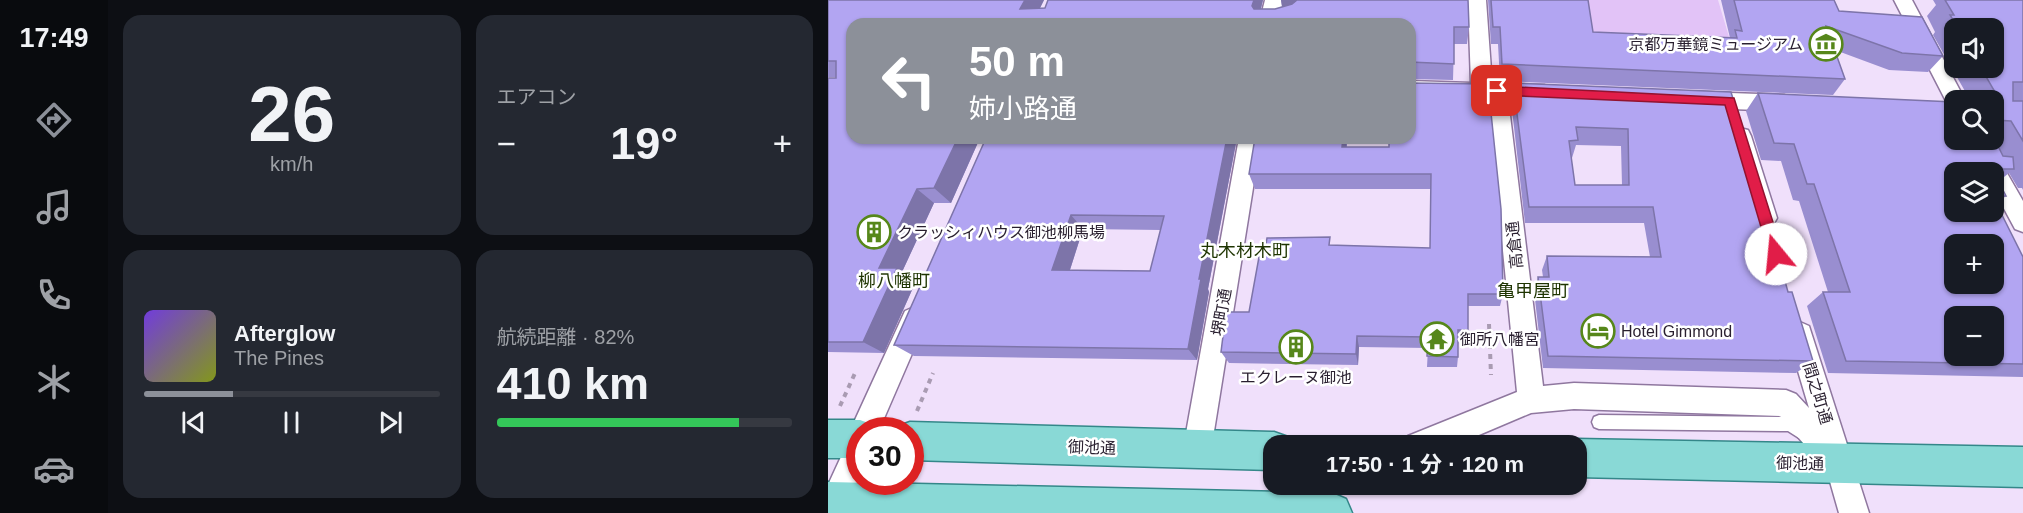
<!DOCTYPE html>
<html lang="ja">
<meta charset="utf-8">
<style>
body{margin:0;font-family:Helvetica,"Noto Sans JP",sans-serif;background:#242831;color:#f1f3f6;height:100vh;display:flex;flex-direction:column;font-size:22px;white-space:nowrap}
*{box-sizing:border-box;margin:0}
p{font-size:20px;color:#9ea1a6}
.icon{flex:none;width:33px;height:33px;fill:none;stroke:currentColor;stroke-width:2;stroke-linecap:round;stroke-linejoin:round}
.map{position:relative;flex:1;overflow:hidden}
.details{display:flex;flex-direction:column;gap:15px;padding:15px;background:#0d0f14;width:720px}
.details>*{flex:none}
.banner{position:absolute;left:18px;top:18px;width:570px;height:126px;border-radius:18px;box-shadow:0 2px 4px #0004;background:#8c9099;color:#fff;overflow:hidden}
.buttons{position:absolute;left:1116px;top:18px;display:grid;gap:12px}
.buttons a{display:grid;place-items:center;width:60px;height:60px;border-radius:12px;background:#171b24;box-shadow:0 2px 4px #0004;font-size:30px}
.speed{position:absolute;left:18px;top:417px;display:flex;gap:12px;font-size:30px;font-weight:700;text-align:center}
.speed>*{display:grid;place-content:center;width:78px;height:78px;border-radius:50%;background:#171b24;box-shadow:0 2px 4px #0004;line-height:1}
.speed .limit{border:9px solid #d22;background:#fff;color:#111}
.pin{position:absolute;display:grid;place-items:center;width:51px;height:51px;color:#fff;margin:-26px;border-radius:12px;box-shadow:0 3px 9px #0006}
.me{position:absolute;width:66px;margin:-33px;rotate:343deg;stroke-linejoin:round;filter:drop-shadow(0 0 4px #0008)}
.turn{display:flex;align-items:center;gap:21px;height:126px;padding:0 24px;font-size:27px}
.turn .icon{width:78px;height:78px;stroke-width:2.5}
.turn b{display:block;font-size:42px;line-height:51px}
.big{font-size:45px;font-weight:700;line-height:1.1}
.details .tile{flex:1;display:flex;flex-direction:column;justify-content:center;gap:9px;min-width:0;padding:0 21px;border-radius:18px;background:#242831}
.details .dial{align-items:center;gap:0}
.dial b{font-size:78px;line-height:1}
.song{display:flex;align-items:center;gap:18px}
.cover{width:72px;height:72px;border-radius:9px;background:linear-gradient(135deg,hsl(260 70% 55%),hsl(70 70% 35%))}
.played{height:6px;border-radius:3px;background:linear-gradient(90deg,#8c9099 30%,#363941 30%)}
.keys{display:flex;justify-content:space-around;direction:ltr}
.heat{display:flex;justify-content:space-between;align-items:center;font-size:33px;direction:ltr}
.charge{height:9px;border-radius:4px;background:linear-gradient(90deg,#34c759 82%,#363941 0)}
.details .tiles{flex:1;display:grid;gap:15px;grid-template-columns:repeat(2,1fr)}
.trip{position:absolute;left:435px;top:435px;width:324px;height:60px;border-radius:18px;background:#171b24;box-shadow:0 2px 4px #0004;font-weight:700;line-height:60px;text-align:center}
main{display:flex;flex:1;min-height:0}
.dock{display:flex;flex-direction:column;width:108px;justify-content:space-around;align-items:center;background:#090b0e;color:#9ea1a6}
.dock .icon{width:42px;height:42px}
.dock .current{color:#8c9099}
.dock b{font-size:27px;color:#f1f3f6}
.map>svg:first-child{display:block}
.green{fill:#e2c3f7}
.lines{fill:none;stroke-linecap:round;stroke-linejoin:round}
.lane-casing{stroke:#8f779f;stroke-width:3}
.street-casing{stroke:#8f779f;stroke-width:3}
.primary-casing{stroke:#348789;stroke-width:3}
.path{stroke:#a99bb2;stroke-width:4;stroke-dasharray:5 5;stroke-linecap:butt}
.lane{fill:#fff;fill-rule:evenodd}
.street{fill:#fff;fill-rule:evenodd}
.primary{fill:#89d9d6;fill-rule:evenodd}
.wall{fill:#998ed0;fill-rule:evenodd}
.shaded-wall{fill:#7d74a9}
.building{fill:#b2a5f2;stroke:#7d74a9;stroke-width:1.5;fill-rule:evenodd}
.route{fill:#e11d48;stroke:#92132f;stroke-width:1.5}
.labels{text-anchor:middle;stroke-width:5;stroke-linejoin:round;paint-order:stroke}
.poi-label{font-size:16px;fill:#291f2f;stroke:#fff;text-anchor:start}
.street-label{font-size:16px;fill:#291f2f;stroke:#fff}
.neighbourhood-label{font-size:18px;fill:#1e3401;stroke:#fff}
</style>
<main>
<nav class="dock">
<b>17:49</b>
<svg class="icon current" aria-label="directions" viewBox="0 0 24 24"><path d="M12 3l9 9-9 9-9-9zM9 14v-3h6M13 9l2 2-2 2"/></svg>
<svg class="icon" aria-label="music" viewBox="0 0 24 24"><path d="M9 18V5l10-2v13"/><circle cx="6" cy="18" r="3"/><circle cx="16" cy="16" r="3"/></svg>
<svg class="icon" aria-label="phone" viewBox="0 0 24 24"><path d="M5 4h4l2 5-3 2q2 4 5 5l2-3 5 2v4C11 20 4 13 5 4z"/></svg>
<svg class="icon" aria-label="climate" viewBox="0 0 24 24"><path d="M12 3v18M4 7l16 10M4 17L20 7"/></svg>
<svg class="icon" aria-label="car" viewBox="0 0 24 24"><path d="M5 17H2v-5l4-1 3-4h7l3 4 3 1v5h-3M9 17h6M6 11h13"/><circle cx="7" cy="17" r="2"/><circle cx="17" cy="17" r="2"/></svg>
</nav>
<section class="details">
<div class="tiles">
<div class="tile dial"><b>26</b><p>km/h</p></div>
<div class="tile"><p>エアコン</p>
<div class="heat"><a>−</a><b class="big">19°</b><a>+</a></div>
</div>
<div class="tile">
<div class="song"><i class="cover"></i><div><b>Afterglow</b><p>The Pines</p></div></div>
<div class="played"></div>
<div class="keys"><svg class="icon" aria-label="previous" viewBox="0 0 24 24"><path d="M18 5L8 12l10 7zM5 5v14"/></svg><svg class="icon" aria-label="pause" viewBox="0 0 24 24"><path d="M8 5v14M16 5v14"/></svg><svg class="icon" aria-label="next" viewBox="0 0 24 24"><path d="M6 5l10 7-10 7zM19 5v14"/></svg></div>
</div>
<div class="tile"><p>航続距離 · 82%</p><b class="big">410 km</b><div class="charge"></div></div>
</div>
</section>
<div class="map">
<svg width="1195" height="513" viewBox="0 0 1195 513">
<rect width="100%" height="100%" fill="#f0e0fb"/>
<!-- green -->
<path class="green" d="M759,0h131l14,47 -136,2z"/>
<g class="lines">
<!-- lane casing -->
<g class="lane-casing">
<path id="lane" d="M771,415l192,2 13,9 2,5 -2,5 -5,2 -11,-7 -189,-2 -5,-2 -2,-5 2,-5z"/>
</g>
<!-- street casing -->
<g class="street-casing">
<path id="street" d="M437,0h18l-4,24h-20z
M640,0h18l6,84 52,1 7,3 3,5 -3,5 -7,3 -36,-2 35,287 31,-3 212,7 10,4 13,14 -22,-74 4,-8 9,-4 9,4 60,187h-30l-12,-42 -47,-55 -206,-7 -43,4 -78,33h-49l4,-10 109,-44 -29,-293 -78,-2v-16l61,2z
M1066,0h18l53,100h-11v8l-6,-3z
M874,92l82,3 7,3 3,5 -3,5 -7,3 -82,-3 -7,-3 -3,-5 3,-5z
M912,128l8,2 3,6 26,82 -4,7 -8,3 -8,-3 -4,-7 -24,-82 3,-6z
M411,138h22l-50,312 -4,10 -10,4 -10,-4 -4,-10z
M1139,140h21l35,61v31l-8,-3 -21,-39v-18h-10z
M86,307l9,4 4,8 -48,111h-19v49l-14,34h-18v-28l24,-52 -1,-3 4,-10 50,-109z"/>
</g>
<!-- primary casing -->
<g class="primary-casing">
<path id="primary" d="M0,420h32l14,5 2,5h-16v28h-32z
M82,422l364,10 14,5 3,9h-17v24l-364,-10v-30h-15l1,-3z
M748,439l447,8v40l-447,-10v-31h-14z
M0,482l504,11 14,6 6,14h-524z"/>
</g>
<!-- path -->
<path class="path" d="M661,324l2,51
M12,406l16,-35
M89,411l16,-38"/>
<!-- lane -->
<use href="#lane" class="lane"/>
<!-- street -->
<use href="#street" class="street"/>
<!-- primary -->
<use href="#primary" class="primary"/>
</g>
<!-- wall -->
<path class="wall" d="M0,0h216l-4,8 223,-8 -2,9h14l7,-2 -1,-7h187l1,27 -2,17h-13l-1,36 -43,-1v-55h-558v114h128l-29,65h-17l-32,69 14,9 -32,72 -56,-1v-274h8v-1h-8z
M660,0h100l5,32 137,6 -9,-38h113l5,11 104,45 -15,16 -39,-2 -54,-20 10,29 -12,16 -333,-14 -2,-37h-7z
M1105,0h90v190l-1,-2h-4l-9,-15 -10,8 7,15 -10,8 27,53v120l-195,-4 -21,-67 16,-14h5l-29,-91 -6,-1 -12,-39 -20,-1 -15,-49 12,-18 236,47v-40h-24l-37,-65 2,-3 -8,-16 9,-11zM1126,28h40v40h-40zM1166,172v40h-40z
M685,83l233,59 -2,3 11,42 33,105 25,69 -17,12 -253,-5 -9,-77 4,-14h5l-1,-7 5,-14 103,1 -6,-34h-119l-14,-122zM748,145l45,1 1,39h-47l-4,-27h1z
M158,138h251l-29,151 1,3 -12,68 -283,-4 -20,-11zM255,229l78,1 -11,41 -80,-1z
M427,138h92v9h42l21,-9 93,156 -3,12h-32v24l-1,12 -9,-1v16l-1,10h-30l1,-19 -69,-1 -1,18 -129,-2 -8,-11 28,-40 15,-55 68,-12 98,3 1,-59h-176l-6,-15z"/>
<!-- shaded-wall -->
<path class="shaded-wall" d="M197,0h19l-12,24 -12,-15z
M426,0h9l-6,23 -5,-17z
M453,0h17l-15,12z
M130,138h22l-29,65 -17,-15z
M399,138h10l-29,151 1,3 -12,68 -9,-11 11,-70z
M515,138h4l-2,24 -3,-15z
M89,189l17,14 -32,69 14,9 -32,72 -21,-11 16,-74z
M243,215l12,14 -17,53 -14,-12z
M529,336l2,11 -1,18 -2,-11z"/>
<!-- building -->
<path class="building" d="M0,0h197l-5,9 25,-1 3,-8h206l-2,6 2,3h21l17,-5 5,-4h171l1,27h-15v37l-44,-2v-38h-558v114h106l-24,50 -17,1 -38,79h18l-34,74h-35v-264h8v-17h-8z
M663,0h97l5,32 144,6 -2,-8 7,1 -8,-31h100l5,11 83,6 21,39 -41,-3 -76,-27 19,53 -343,-15 -2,-37h-7z
M1117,0h78v82h-10v19h10v40l-12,-20 -17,-1v-17l8,1 -21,-36h13v-40h-36l-8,-13h4z
M582,83l78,1 13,125 2,85h-35v36h-10v27l-31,-1 1,-19 -71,-1 -1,18 -135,-2 5,-40h23l10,-55h5l3,-19 63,-1 -1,8 101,3 1,-74h-182l6,-36h88l-1,9h47v-9h21z
M685,83l218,9 15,50h-3l12,45h4l29,105h4l21,69 -265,-5 -10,-79h11l-2,-21 114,1 -8,-50h-124zM748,127l52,2 1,56h-54l-6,-44 9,-1z
M930,93l196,9v38h40v-2l9,18 10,1 1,12h-22l14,27h-12v-24h-40v40h40v-13l29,58v107l-177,-3 -23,-69h27l-36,-108h-7l-13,-40 -20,-1zM1126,244h40v40h-40zM1126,316h40v40h-40z
M158,138h241l-28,141h2l-13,70 -294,-4zM243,215l93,1 -14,55 -98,-1z"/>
<!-- route -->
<path class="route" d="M669,86l237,12 49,156 -2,4h-10l-2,-4 -44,-149 -228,-10 -6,-4z"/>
<!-- icons -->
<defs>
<g id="museum-ring" transform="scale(1.725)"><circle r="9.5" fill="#fff" stroke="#56871a" stroke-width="1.5"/><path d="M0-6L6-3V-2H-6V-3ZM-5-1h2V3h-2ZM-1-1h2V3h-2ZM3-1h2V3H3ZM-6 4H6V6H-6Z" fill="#56871a"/></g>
<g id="building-ring" transform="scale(1.725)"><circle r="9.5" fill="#fff" stroke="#56871a" stroke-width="1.5"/><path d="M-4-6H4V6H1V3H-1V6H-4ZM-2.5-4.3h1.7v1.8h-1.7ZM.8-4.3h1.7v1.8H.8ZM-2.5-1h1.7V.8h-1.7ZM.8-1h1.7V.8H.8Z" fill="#56871a"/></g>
<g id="hotel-ring" transform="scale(1.725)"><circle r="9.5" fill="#fff" stroke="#56871a" stroke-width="1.5"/><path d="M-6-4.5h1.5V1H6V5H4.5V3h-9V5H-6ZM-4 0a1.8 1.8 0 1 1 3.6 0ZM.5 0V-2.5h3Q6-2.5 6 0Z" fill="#56871a"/></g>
<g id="temple-ring" transform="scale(1.725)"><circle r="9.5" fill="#fff" stroke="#56871a" stroke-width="1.5"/><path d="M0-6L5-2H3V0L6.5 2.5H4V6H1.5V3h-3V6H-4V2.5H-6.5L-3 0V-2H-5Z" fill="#56871a"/></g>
</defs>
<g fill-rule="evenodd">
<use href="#museum-ring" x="998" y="44"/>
<use href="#building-ring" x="46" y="232"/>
<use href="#hotel-ring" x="770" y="331"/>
<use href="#temple-ring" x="609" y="339"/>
<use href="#building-ring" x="468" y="347"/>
</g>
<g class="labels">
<!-- poi labels -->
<g class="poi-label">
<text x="975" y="50" text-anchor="end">京都万華鏡ミュージアム</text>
<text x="69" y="238">クラッシィハウス御池柳馬場</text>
<text x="793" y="337">Hotel Gimmond</text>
<text x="632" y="345">御所八幡宮</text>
<text x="468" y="383" text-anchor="middle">エクレーヌ御池</text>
</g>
<!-- street labels -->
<g class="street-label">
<text transform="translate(686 245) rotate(-96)" y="6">高倉通</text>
<text transform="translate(393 312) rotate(-80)" y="6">堺町通</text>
<text transform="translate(990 393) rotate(73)" y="6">間之町通</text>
<text transform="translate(264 447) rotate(2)" y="6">御池通</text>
<text transform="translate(972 463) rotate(1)" y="6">御池通</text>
</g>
<!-- neighbourhood labels -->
<g class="neighbourhood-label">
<text x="417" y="257">丸木材木町</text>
<text x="66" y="287">柳八幡町</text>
<text x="705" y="297">亀甲屋町</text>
</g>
</g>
</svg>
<div class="buttons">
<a><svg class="icon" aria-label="sound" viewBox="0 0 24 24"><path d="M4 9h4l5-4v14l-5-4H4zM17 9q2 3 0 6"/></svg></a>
<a><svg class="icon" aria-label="search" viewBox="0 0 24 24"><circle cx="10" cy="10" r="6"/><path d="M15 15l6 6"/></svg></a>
<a><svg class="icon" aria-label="layers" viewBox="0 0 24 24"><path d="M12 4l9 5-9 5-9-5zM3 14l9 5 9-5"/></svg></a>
<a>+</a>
<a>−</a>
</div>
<div class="speed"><div class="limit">30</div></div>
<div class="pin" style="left:669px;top:91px;background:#d93025"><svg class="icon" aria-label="arrive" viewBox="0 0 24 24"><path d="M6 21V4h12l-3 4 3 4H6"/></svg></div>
<svg class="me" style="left:948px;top:254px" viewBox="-20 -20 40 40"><circle r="19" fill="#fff"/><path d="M0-13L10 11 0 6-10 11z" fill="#e11d48"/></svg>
<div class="trip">17:50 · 1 分 · 120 m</div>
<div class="banner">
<div class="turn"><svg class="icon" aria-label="left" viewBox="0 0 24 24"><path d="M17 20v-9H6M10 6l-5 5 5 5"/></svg><div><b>50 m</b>姉小路通</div></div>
</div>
</div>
</main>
